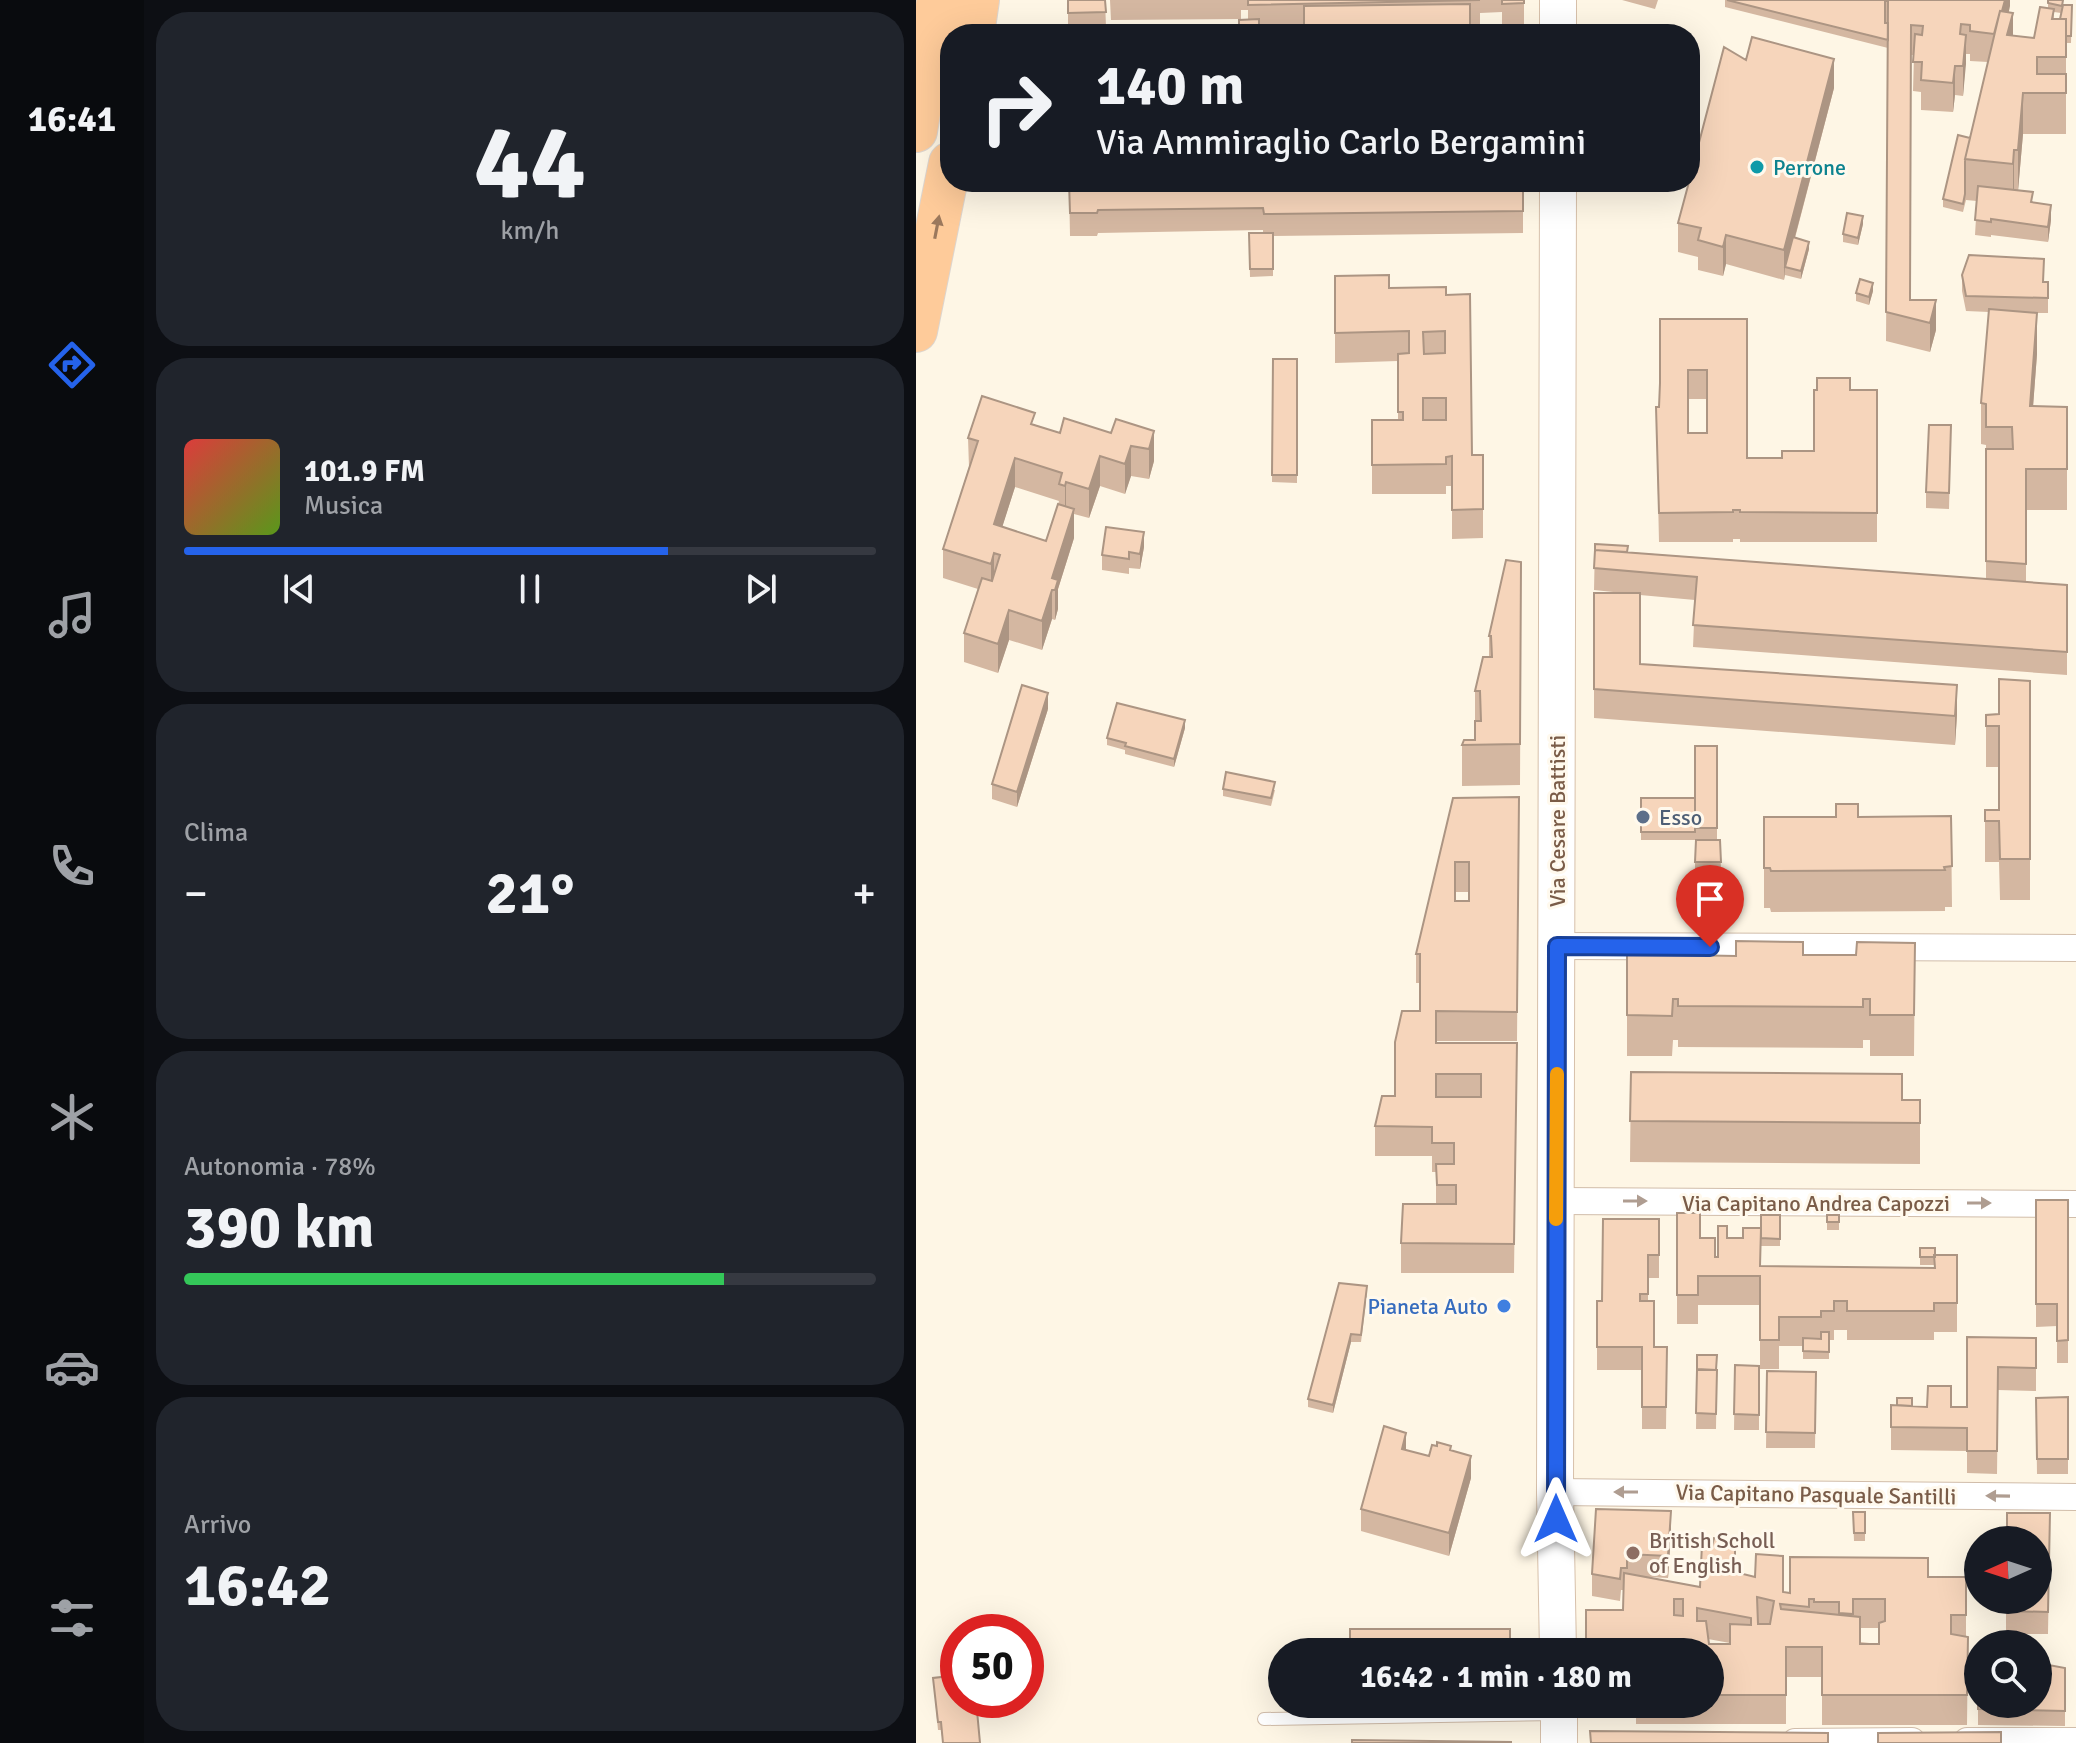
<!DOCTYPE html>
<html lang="it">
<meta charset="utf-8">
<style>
body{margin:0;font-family:Signika,sans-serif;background:#20242c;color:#f1f3f6;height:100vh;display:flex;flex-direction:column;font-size:30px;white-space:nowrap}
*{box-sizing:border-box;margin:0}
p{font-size:26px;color:#9ea1a6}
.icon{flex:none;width:44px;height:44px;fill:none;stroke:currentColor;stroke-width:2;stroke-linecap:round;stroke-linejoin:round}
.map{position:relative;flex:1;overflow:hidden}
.details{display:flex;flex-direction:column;gap:12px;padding:12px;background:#0d0f14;width:772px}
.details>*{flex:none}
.banner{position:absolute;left:24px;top:24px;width:760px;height:168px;border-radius:32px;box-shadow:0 8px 32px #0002;background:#171b24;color:#f1f3f6;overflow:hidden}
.needle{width:52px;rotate:267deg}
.controls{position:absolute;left:1048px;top:1526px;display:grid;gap:16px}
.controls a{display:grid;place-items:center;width:88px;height:88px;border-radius:50%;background:#171b24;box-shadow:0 8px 32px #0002;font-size:40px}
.speed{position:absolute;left:24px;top:1614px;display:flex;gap:16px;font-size:40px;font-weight:700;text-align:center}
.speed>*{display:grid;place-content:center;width:104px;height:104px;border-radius:50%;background:#171b24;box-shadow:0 8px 32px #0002;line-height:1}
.speed .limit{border:12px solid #d22;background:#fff;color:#111}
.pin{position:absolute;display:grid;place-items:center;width:68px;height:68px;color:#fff;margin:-82px -34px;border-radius:50% 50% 50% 0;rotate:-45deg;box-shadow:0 0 8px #0007}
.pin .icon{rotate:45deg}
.me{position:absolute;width:88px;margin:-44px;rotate:0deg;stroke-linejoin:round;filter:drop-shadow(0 0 6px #0008)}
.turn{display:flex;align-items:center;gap:28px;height:168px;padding:0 24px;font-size:36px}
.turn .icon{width:104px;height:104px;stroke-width:2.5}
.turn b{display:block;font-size:56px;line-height:68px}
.big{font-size:60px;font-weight:700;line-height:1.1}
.details .tile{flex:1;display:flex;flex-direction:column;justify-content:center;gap:12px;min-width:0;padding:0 28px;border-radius:32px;background:#20242c}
.details .dial{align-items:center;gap:0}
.dial b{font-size:104px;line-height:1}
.song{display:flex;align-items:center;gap:24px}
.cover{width:96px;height:96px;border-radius:12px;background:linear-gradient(135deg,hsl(0 70% 55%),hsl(90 70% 35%))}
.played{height:8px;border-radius:4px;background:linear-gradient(90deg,#2563eb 70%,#363941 70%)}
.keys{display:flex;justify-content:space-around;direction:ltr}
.heat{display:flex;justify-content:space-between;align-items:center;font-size:44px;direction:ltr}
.charge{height:12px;border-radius:6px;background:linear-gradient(90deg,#34c759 78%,#363941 0)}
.trip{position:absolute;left:352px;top:1638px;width:456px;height:80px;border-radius:40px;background:#171b24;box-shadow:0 8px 32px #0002;font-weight:700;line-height:80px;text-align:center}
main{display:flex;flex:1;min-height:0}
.dock{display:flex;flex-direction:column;width:144px;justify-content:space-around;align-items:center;background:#090b0e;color:#9ea1a6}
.dock .icon{width:56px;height:56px}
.dock .current{color:#2563eb}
.dock b{font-size:36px;color:#f1f3f6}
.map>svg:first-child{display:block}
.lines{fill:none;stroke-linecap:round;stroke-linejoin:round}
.service-casing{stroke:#d1bdaa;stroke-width:14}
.minor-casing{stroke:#d1bdaa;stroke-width:28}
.secondary-casing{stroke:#d7c0aa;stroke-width:38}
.trunk-casing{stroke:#dcd5cf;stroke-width:44}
.service{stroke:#fff;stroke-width:12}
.minor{stroke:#fff;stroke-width:26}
.secondary{stroke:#fff;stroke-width:36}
.trunk{stroke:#fecb9a;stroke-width:42}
.wall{fill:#d4b7a1;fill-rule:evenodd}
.shaded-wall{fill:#ac9583}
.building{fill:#f6d5bb;stroke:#ac9583;stroke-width:2;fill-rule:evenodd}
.oneway{fill:#9b785c}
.oneway2{fill:#af9d91}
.route-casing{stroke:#184099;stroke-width:20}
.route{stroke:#2563eb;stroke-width:14}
.slow{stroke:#f59e0b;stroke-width:14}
.culture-dot{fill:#0f9aa8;stroke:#fff9ed;stroke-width:3}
.service-dot{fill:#5c6f8a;stroke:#fff9ed;stroke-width:3}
.shop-dot{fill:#3f7fe0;stroke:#fff9ed;stroke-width:3}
.education-dot{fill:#8d6e63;stroke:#fff9ed;stroke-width:3}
.labels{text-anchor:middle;stroke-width:6;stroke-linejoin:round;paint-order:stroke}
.culture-label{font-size:22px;fill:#0d838f;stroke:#fff9ed;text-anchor:start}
.service-label{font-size:22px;fill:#4e5e75;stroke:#fff9ed;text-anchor:start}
.street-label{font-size:22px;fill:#7a5c48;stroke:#fff9ed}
.shop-label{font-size:22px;fill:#366cbe;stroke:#fff9ed;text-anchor:end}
.education-label{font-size:22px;fill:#785e54;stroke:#fff9ed;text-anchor:start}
</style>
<main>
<nav class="dock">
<b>16:41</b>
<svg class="icon current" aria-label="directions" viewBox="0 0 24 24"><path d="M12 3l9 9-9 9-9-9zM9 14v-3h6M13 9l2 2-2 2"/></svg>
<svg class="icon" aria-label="music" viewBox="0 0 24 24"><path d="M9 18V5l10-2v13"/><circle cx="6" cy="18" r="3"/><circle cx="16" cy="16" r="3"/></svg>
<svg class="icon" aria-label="phone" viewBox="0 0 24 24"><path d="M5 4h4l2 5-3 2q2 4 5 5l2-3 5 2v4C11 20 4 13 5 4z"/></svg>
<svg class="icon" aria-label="climate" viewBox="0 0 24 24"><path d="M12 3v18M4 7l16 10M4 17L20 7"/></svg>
<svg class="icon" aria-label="car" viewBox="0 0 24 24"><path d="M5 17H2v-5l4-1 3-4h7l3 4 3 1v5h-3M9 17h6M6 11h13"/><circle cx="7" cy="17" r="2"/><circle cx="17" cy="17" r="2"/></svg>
<svg class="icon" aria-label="filters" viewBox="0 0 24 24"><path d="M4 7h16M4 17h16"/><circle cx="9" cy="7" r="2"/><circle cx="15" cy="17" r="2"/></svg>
</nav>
<section class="details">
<div class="tile dial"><b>44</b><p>km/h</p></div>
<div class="tile">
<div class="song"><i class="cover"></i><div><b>101.9 FM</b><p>Musica</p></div></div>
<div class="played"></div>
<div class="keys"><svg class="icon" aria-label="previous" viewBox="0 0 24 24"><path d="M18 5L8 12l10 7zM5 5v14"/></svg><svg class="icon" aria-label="pause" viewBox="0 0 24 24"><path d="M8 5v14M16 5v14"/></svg><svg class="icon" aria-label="next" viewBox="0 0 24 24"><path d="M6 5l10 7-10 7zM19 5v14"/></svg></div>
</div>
<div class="tile"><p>Clima</p>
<div class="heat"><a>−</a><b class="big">21°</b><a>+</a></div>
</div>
<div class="tile"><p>Autonomia · 78%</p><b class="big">390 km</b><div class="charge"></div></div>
<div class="tile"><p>Arrivo</p><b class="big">16:42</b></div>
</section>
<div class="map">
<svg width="1160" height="1743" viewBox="0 0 1160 1743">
<rect width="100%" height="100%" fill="#fef6e5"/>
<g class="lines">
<!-- service casing -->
<g class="service-casing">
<path id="service" d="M348,1719l293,-5"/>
</g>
<!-- minor casing -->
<g class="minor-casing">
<path id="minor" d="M641,946l519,2
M641,1201l519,3
M639,1492l521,5
M1051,1741h109
M879,1742l117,-1"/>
</g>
<!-- secondary casing -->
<g class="secondary-casing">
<path id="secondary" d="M642,34v-34
M642,1652l-3,-160 3,-1310
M643,1704v39"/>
</g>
<!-- trunk casing -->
<g class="trunk-casing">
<path id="trunk" d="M57,34l5,-34
M0,131l22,-131
M0,331l34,-168"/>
</g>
<!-- service -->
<use href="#service" class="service"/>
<!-- minor -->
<use href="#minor" class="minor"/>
<!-- secondary -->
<use href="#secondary" class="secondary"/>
<!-- trunk -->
<use href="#trunk" class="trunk"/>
</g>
<!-- wall -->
<path class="wall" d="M152,0h37l1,27 -38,1z
M194,0h414v26h-22v-14l-22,1v11l-221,3v7h-20v-14l9,-1v-9h-7v9l-130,1z
M706,0h36l-3,9z
M809,0h285l-1,12 4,24 21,2 14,-30v-5l24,2 -1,38h-5v91h-43l-5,56 15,12 18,18 -3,22 -57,-7v2l-16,-2 2,-34 -11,-1 -3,12 -20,-5v-8l27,-61 18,-76 -18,-1v-7h-4l-3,42 -8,-1 -2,17 -32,-2v-18l-8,-1 1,-36h-3l-1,245h26v30l-6,22 -44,-11 2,-293 -163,-41zM1138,12l7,1 -1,6h-6z
M830,60l88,28 -39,150 14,11 -8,30 -16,-4 -1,5 -58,-16 -3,12 -25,-6v-13l-20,-5v-29z
M153,182h454v51l-250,3v40l-23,1 -1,-44h14v-3l-165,3 -1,3h-27z
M947,224l-5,21 -15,-3v-8z
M1046,275l86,7v31h-12l1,41 -4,52 34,1v103h-41v72l41,3v90l-374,-28 2,-47 -55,-5v69l317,51 -2,30 -361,-27v-125h29l-29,-3 1,-46 33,8 358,27v-134l-5,-1v-41l8,-91 -23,-1 -4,-20z
M419,276l54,12 57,7 26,160h11v83l-31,1v-53h-6v8h-74v-74h26v-59l-63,2z
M957,291l-4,14 -13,-4v-8z
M831,319v139h35l32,-7 36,-61h27v152h-137v-3h-7v3h-74l-3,-135h3l1,-23zM772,399h19v34h-19z
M357,359h24v124l-25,-1z
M119,425l25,8h51l43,-2v30l-5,18 -18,-3 -6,18 -25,-8 -11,32 -15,-4v24l-16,51v20l-3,11 -3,-1 -10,31 -33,-10 -11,33 -34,-11v-29l14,-44 -35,-11v-29l26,-82 -1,-29zM99,487l44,14 -13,40 -44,-14z
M1035,425l-2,84 -23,-1v-16z
M228,547l-4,22 -11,-1v6l-27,-4v-15z
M605,562l-1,223 -58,1v-41l13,-5v-49l14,-34v-21z
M1114,681v219h-30l-1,-38h-14v-52h14v-43h-13v-52l13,-1z
M132,709l-31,98 -25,-8v-15z
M269,728l-11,39 -49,-13v-4l-18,-5v-7z
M779,746h22v94h3l1,29 -26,1z
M307,789l52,1 -4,16 -48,-10z
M603,797l-2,244h-81v2h81l-3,230h-113v-30l35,-39v-32h-4v-16h-57v-30l20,-30 25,-85v-28h-4v-29l37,-156zM539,892h14v9h-14z
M725,798h54v42h-54z
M1035,816l1,91h-7v4l-174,1 -1,-4h-6v-91z
M711,940l57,15h172l59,-12 -1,113h-44v-16h-7v8l-185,-1v-7h-5l-1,16h-45z
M715,1072l271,28h18v64l-290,-2z
M1120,1200h32v163h-11v-37l-21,1z
M761,1213l23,25 15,19h3l9,-19h16l18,-10 19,-13v31h-19v20l173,2v-3h-14v-17l15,7h22v77h-23v8h-87v-10h-13v10h-5v19h-26v-13h-24v23h-19v-64h-62v19h-21z
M911,1215h12v15h-12z
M743,1219v59h-11v23l6,46h13l-1,82h-24v-59h-45v-69h5z
M451,1294l-6,48h-10l-18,71 -25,-6v-8z
M1051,1337l69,1v53l-38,-1 -1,84 -30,-1v-22l-76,-1v-45l76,2z
M781,1355h20l-1,74h-20z
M819,1365l24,1v64h-25z
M851,1371l49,1 -1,76h-49z
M1152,1397v77h-31l-1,-76z
M490,1450l23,6 22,-6 20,28 -22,78 -88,-25v-22z
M680,1509l75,25 -3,44 -20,-1 52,10 35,-14 48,19 7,1 138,-16h38v59l2,1 -1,88h-145v-48h-36v47h-150v-20h74v-52l-87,-42v-20h-2l-1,11 -28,-5v-22zM944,1628h19v16l-19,-2zM792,1639l22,4 -21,1z
M937,1512h12v29h-11z
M1134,1513l-2,121h-42v-34z
M33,1667l31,76h-37l-2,-13h-3l-5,-52 16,-1z
M1149,1668v58l-87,-1v-21z
M434,1704h160v2h-160z"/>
<!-- shaded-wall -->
<path class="shaded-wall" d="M1089,0h5v6l-13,57v-29z
M1097,13v41l-6,-19z
M1050,35v29l-3,32v-30z
M918,59v29l-47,179h-2l-1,13v-30z
M1039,66v29l-2,17v-29z
M1107,93v41l-5,57v-41z
M1098,150v41l-1,13v-40z
M1135,205v15l-3,22v-15z
M947,216v8l-5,21v-7z
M810,235v29l-3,12v-29z
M893,242v7l-8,30v-8z
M957,283v8l-4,14v-8z
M1020,300v30l-6,22v-29z
M1121,313v41l-7,93v-41z
M238,431v30l-5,18v-30z
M215,446v30l-6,18v-30z
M184,456v30l-11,32v-29z
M99,458v29l-21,66v30l-3,11v-30l3,-40z
M150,482v29l-1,4v-29z
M158,509v29l-16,51v20l-3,11v-30l-3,-12z
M228,532v15l-4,22v-15z
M136,590v29l-10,31v-29z
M93,610v30l-11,33v-29z
M1041,685v30l-2,30v-29z
M132,693v16l-31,98v-15z
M269,720v8l-11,39v-8z
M435,1334v8l-18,71v-8z
M490,1433v22l-4,-6z
M555,1456v22l-22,78v-23z
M755,1511v23l-3,44v-22z"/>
<!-- building -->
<path class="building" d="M152,0h37l1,12 -38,1z
M332,0h232l-232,5z
M586,0h22v3l-22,1z
M811,0h158v23h3v17z
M969,0h120l-3,11h-2l-6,23 -24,-3v-6l-9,-1 -1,10 6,1 -3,31h-8l-2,17 -32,-3 1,-18h-9l2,-28 7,1 1,-9 -12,-1 -1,275h26l-6,23 -44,-11 2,-311h-3z
M1132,0h15l-1,6 -14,-3z
M554,4v30h-166v-28z
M1147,5h9l-1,31h-5v-17h-6z
M1124,7l14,2 -2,10h14v38h-29v17h29v19h-43l-5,57h-4l-1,14 -48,-5 35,-148 13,2 -6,22 27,3z
M343,19v13l-20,1v-13z
M836,37l82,22 -50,191 -58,-15 -3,12 -25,-7 3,-12 -23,-5 11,-41h1v-5l34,-130 22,13z
M1042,135l12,3 -5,21v35l-2,10 -20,-5z
M153,182h454v29l-259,3 -1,-6 -165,2 -1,3h-27z
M1062,186l55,6 -2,10 20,3 -3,22 -57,-8v3l-16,-2z
M931,213l16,3 -5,22 -15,-4z
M333,233h24v36h-23z
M877,237l16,5 -8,29 -16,-4z
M1053,255l75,4 -1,23h5v16l-82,-2 -4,-21z
M473,275v13l57,-1v8l24,-1 2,161h11v54l-31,1v-54l-6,1v7l-74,1v-45h31v-8h-5v-58l11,-1v-22l-74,2v-57zM529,331v22l-21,1 -1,-22zM507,398h23v22h-23z
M944,279l13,4 -4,14 -13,-4z
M1073,309l48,4 -7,93 37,1v62h-41v95l-40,-3v-112h27l-1,-22h-26v-23l-5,-1z
M744,319h87v139h35v-7h32v-61h3v-12h33v12h27v123l-137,-1v-2h-7v2l-74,1 -3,-106h3l1,-24zM772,370h19v63h-19z
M357,359h24v116h-25z
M66,396l53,17 -4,11 29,9 4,-15 47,15 5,-14 38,12 -5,18 -18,-3 -6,18 -25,-8 -11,33 -23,-7 -1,4 -6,-2 3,-11 -47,-15 -21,66 52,17 12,-37 16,5 -22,69 6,2 -3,10h-3l-10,31 -33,-11 -11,34 -34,-11 18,-55 10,3 8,-26 -6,-2 -3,11 -48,-15 35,-108 -10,-3z
M1013,425h22l-2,68 -23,-1z
M190,527l38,5 -4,22 -11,-2v7l-27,-4z
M679,544l33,2 -1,6 -32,-2v2z
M679,550l472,35v67l-374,-27 4,-48 -103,-9z
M590,560l15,2 -1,182 -58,1 2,-5h11v-19h6l-1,-30h-5l8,-34h9l-1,-21h-2z
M678,593h46v71l317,21 -2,31 -361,-27z
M1083,679l31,2v178h-30l-1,-38h-14v-11h14v-84h-13v-11l13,-1z
M106,685l26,8 -31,99 -25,-8z
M201,703l68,17 -11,39 -49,-13 1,-3 -19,-5z
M779,746h22v82h-22z
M310,772l49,10 -4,16 -48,-9z
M603,797l-2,215 -81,-1v32h81l-3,201 -113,-1 2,-39h53v-19h-19l-1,-21h18v-21h-22v-16l-57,-1 7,-30h13v-54l7,-31h18v-57h-4l37,-156zM539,862h14v39h-14zM520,1074h45v23h-45z
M725,798h54v34h-54z
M920,804h22v13l93,-1 1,50 -8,1 1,3 -174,1 -1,-3h-6v-51h72z
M780,840h24l1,22h-26z
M711,940l57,1v14l52,1v-15l67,1v13h53l1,-13 58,1 -1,72h-44v-16h-7v8l-185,-1v-7h-5l-1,17 -45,-1z
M715,1072l271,2v26h18v23l-290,-2z
M1120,1200h32v140l-11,1v-37h-21z
M761,1213h23v25h15v19h3v-31h9v12h16v-10h18l-1,38 175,2 -1,-13h23v48h-23v8h-87v-10h-13v10h-13v6h-42v23h-19v-64h-62v19h-21z
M845,1215h19v24l-19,-1z
M911,1215h12v7h-12z
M687,1219h56v36h-11v39h-8v7h14v46h13l-1,60h-24v-60h-45v-46h5z
M1004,1248h15v9h-15z
M423,1283l28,3 -6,49 -10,-1 -18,71 -25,-6z
M905,1332h8v20l-26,-1v-13l18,1z
M1051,1337l69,1v30l-38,-1 -1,84h-30v-23l-76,-1v-22l36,2 1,-21h23v21h16z
M781,1355h20l-1,15 -19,-1z
M819,1365l24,1v49l-25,-1z
M781,1370h20l-1,44 -20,-1z
M851,1371l49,1 -1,61 -49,-1z
M1152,1397v62h-31l-1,-61z
M981,1398h15v8l-15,-1z
M468,1426l22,7 -4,16 27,7 3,-11 5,1v-4l14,4 -1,4 21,6 -22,77 -88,-24z
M680,1509l75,2 -3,45 -41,-2v14h-6l-1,11 -28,-5z
M937,1512h12v21h-11z
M1091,1513h43l-2,99 -42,-1v-11h32v-60h-31z
M798,1538l21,3v31l20,5 1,-23 27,2v36l7,1v-36l138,1v19h38v38h-15v19l17,3 -1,58h-145v-48h-36v48h-76v-43h-124v-42h37l1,-37 76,14 2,-43 10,2zM841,1597l17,4 -4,23h-12zM758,1599h9v17l-9,-1zM893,1599h5v3h25v11l14,1v-15h32v22l-6,2v21h-19v-27l-79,-8 -1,-5 29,3zM781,1608l54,10v7l-21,-1v20h-21l-3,-23h-9z
M434,1629h160v23h-160z
M1122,1663l27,5v43l-87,-2v-5h60z
M42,1666v34h18l4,43h-37l-2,-21h-3l-5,-44 17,-2 -1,-9z
M674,1731l238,2v10h-237z
M1085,1732v11h-123v-10z
M436,1740l159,2v1h-159z"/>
<!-- one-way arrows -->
<defs><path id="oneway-solid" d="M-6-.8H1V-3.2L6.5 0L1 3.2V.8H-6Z" transform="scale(2)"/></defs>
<use class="oneway" href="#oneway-solid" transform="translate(21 227) rotate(-79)"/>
<g class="oneway2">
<use href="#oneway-solid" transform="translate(719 1201)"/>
<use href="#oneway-solid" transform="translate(1063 1203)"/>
<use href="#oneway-solid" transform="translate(710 1492) rotate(-180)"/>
<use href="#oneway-solid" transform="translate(1082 1496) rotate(-179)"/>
</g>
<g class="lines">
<!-- route casing -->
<g class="route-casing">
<path id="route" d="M640,1519l1,-573 153,1"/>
</g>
<!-- route -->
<use href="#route" class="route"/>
<!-- slow -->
<path class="slow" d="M640,1219l1,-145"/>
</g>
<!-- markers -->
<circle class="culture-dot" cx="841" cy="167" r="8"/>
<circle class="service-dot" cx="727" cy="817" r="8"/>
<circle class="shop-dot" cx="588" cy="1306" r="8"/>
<circle class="education-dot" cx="717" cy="1553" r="8"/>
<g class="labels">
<!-- culture labels -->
<g class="culture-label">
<text x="857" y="175">Perrone</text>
</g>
<!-- service labels -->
<g class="service-label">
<text x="743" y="825">Esso</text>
</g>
<!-- street labels -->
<g class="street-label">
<text transform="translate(641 821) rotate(-90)" y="8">Via Cesare Battisti</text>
<text x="900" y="1211">Via Capitano Andrea Capozzi</text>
<text transform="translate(900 1494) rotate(1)" y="8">Via Capitano Pasquale Santilli</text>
</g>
<!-- shop labels -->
<g class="shop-label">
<text x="572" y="1314">Pianeta Auto</text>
</g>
<!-- education labels -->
<g class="education-label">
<text x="733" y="1548">British Scholl<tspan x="733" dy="25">of English</tspan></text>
</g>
</g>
</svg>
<div class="controls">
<a><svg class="needle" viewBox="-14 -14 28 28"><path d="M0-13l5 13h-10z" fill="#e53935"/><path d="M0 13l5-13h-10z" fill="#9ea1a6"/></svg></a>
<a><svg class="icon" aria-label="search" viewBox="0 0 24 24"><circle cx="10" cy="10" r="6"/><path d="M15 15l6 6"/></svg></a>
</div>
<div class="speed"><div class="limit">50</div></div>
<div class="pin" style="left:794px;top:947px;background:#d93025"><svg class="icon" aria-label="arrive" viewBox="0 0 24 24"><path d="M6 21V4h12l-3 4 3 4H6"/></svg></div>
<svg class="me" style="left:640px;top:1519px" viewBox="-20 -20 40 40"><path d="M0-17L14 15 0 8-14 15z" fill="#2563eb" stroke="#fff" stroke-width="4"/></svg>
<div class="trip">16:42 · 1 min · 180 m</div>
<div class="banner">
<div class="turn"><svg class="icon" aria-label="right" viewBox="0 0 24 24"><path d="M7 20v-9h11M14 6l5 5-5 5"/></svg><div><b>140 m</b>Via Ammiraglio Carlo Bergamini</div></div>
</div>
</div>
</main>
